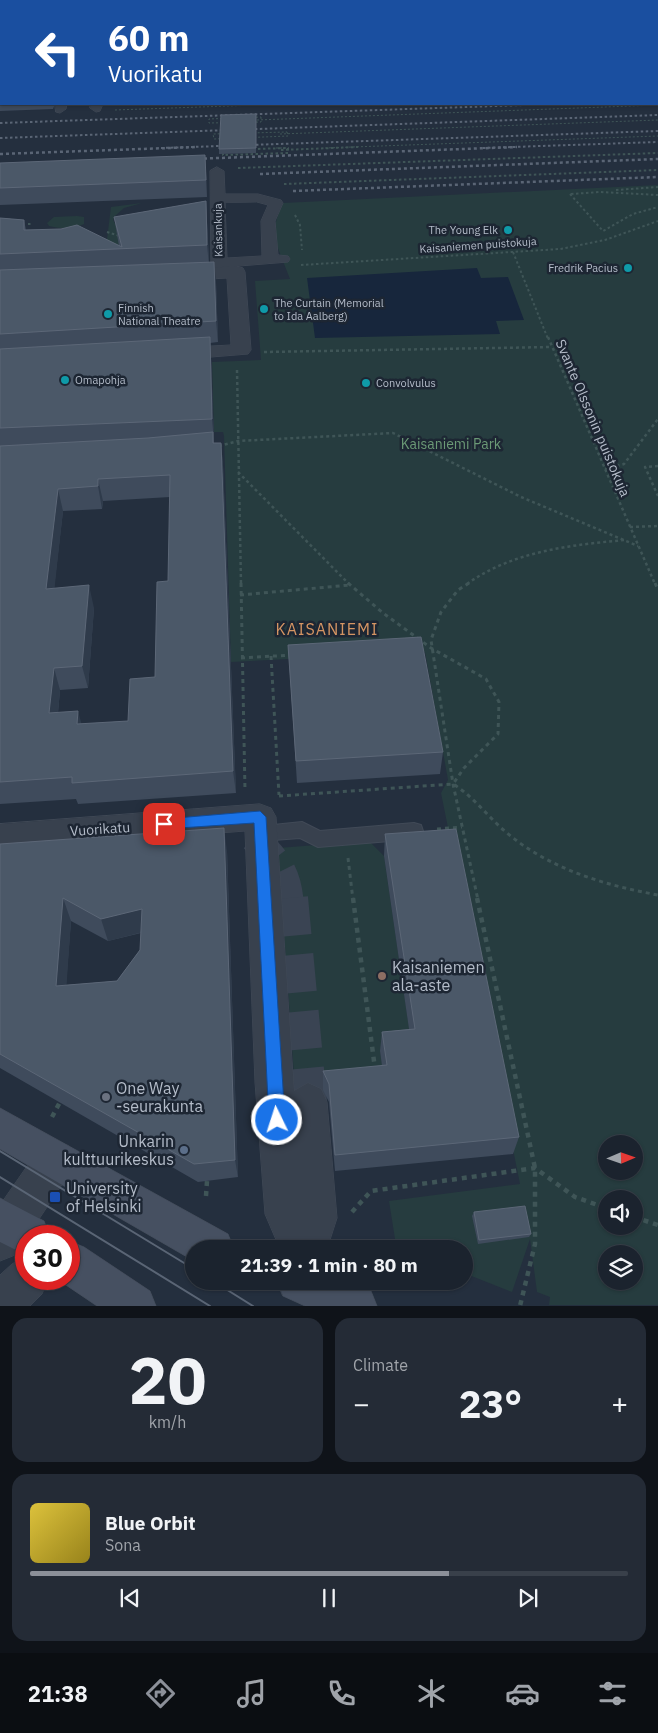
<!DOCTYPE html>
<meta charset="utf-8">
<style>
body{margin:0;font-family:"IBM Plex Sans",sans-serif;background:#242b36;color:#f1f3f6;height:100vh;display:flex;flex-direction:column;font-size:19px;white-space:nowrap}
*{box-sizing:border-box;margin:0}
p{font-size:16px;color:#a0a4aa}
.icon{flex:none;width:28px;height:28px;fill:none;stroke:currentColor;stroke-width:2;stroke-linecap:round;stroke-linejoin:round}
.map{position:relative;height:1306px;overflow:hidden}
.details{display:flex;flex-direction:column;gap:12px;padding:12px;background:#0f1319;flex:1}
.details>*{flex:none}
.banner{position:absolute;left:0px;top:0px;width:659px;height:105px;box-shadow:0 1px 4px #0004,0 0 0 1px #39404a;background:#1a4fa0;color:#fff;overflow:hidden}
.needle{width:32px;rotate:88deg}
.fabs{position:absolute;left:598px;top:1135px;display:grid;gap:10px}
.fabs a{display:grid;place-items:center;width:45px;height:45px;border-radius:50%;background:#1b232e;box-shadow:0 1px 4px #0004,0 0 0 1px #39404a;font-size:25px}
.speed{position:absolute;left:15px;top:1225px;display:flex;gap:10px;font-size:25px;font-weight:700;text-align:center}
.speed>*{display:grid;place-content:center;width:65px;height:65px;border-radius:50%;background:#1b232e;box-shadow:0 1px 4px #0004,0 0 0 1px #39404a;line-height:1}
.speed .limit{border:8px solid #d22;background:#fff;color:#111}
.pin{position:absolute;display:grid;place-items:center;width:42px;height:42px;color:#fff;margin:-21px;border-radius:10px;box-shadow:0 2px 8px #0006}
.me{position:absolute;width:55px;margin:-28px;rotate:356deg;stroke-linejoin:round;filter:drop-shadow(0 0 4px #0008)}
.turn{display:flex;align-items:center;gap:18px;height:105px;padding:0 25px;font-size:22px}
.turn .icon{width:65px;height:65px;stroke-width:2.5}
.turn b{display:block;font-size:35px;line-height:42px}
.big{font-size:38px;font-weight:700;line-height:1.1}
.details .card{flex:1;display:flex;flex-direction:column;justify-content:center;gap:8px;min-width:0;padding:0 18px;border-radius:15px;background:#242b36}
.details .dial{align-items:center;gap:0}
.dial b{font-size:65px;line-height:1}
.song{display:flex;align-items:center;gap:15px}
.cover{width:60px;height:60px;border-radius:8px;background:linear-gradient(135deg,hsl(50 70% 55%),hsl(50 70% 35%))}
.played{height:5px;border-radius:2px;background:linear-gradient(90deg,#8c9099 70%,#39404a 70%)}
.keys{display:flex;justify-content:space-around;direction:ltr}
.heat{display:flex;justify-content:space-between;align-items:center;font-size:28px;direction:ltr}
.details .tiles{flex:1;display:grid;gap:12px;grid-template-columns:1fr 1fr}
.card:last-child{grid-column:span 2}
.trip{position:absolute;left:185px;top:1240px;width:288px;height:50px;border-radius:25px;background:#1b232e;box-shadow:0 1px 4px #0004,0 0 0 1px #39404a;font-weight:700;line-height:50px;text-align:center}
.tab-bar{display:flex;height:80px;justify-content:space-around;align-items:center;background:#0b0e12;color:#a0a4aa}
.tab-bar .icon{width:35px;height:35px}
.tab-bar .active{color:#8c9099}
.tab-bar b{font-size:22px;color:#f1f3f6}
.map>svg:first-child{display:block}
.green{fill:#263c3f;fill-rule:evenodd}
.water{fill:#17263c}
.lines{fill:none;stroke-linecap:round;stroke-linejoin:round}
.minor-tunnel-far1{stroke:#3a4453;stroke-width:29;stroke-dasharray:29 14;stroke-linecap:butt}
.minor-tunnel{stroke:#3a4453;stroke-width:38;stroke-dasharray:38 19;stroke-linecap:butt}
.service-casing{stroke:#414a57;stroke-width:2}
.pedestrian-casing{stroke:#414a57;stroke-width:1}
.minor-casing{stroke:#414a57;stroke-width:1}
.secondary-casing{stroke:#414a57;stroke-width:1}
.path-far4{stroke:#3f5557;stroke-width:1;stroke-dasharray:2 2;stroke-linecap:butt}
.path-far3{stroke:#3f5557;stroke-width:2;stroke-dasharray:2.5 2.5;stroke-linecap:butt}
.path-far2{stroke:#3f5557;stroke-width:2.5;stroke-dasharray:3 3;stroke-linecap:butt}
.path-far1{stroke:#3f5557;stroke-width:3;stroke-dasharray:4 4;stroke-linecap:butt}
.path{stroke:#3f5557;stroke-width:4.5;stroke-dasharray:5 5;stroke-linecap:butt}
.service{fill:#38414e;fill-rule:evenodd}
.pedestrian{fill:#38414e;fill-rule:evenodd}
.minor{fill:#38414e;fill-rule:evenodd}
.secondary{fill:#465061;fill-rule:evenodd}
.tram{stroke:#5a6575;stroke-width:2}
.rail-far1{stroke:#5a6575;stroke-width:2;stroke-dasharray:2.5 2.5;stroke-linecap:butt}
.rail{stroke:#5a6575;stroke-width:2.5;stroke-dasharray:3 3;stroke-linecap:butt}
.wall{fill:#3f4b5c;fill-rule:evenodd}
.shaded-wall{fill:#2f3b4b}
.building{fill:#4b5868;stroke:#5c6777;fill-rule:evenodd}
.route{fill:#1a73e8;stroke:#114b97}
.culture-dot{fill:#0f9aa8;stroke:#1d2633;stroke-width:2}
.education-dot{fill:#8d6e63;stroke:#1d2633;stroke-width:2}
.worship-dot{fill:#6b7280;stroke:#1d2633;stroke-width:2}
.service-dot{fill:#5c6f8a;stroke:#1d2633;stroke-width:2}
.transit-dot{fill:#1a4fb4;stroke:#1d2633;stroke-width:2}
.labels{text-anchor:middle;stroke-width:5;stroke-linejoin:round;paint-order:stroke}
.far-street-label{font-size:11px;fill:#b4bcc9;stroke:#1d2633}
.far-poi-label{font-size:11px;fill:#b4bcc9;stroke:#1d2633;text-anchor:start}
.street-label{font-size:14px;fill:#b4bcc9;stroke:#1d2633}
.park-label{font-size:14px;fill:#6b9a76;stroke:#1d2633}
.quarter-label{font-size:16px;letter-spacing:1px;fill:#d59563;stroke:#1d2633}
.near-poi-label{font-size:16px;fill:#b4bcc9;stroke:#1d2633;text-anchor:start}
</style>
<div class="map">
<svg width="658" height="1306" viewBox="0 0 658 1306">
<rect width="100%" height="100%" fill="#242f3e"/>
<!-- green -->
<path class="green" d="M658,185v1120h-109l1,-8 -13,-5 -7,-53 -18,53 -48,-19v-24h-59l-9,-4 -7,-44 131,-17 -79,-391 7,-13 -23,-128 -194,10 -7,-226 -1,-4h-9l-2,-70 49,-2 -6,-79 35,-2c-11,-30 -23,-45 -7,-76zM606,1144h28v27h-28zM606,1199h28v27h-28zM606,1254h28v27h-28z
M142,203l-18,5 -9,8 -2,4 6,10 53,14 -66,3 5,-40z
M77,216l7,1v7c-9,5 -25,5 -35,2l-2,-3 7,-6z
M369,841l15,15 28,192 -32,3 5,33 -63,6 1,12 -27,1 -18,-255z"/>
<!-- water -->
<path class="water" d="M477,268l4,10 27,-1 16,43 -28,1 4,13 -185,4 -8,-60z"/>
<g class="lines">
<!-- minor-tunnel-far1 -->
<path class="minor-tunnel-far1" d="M254,838c20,20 32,32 35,62"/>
<!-- minor-tunnel -->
<path class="minor-tunnel" d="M289,898l19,204"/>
<!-- service casing -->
<g class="service-casing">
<path id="service" d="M235,0h8l1,1h-8z
M302,822l18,9 94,-8 7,2 2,6 -2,6 -7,2 -96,8 -18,-9 -40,3 -7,-2 -2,-6 2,-6z"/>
</g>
<!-- pedestrian casing -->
<g class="pedestrian-casing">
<path id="pedestrian" d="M215,0h11v1h-10z
M247,0h10v1h-10z
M55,104h12l-1,5 -6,4 -4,-1z
M91,104h12l-3,7 -4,1 -6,-4z
M217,167l7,4 1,23h33l23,6 2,3 -8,18 3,34 10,1 2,3 -2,3 -61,5 -2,9h-12l-2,-3 -1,-102zM257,202l11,3 -7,16 1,35 -35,2 -2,-55z"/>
</g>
<!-- minor casing -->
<g class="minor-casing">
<path id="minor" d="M586,0h12l1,1h-12z
M236,266l7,2 2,4 6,78 -3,4 -74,6 -7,-2 -3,-4 3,-4 7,-2 57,-3 -4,-67 -51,3 -7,-2 -2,-4 2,-4z
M260,804l11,4 5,9 18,274 14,-8 13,6 6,13 10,116 -10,31h-47l-15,-35 -10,-132 -10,-251 -245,19v-26z
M55,1140l14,6 6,14 -6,14 -54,81 -15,6v-56l41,-59z
M26,1258v21h22l-6,15 -12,12h-30v-31l12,-11z"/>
</g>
<!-- secondary casing -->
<g class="secondary-casing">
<path id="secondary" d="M0,1108l228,126 6,15h-40v12l-194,-112z
M0,1198l44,23 6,15h-24v19l-26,-13z
M69,1241l15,6 66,44 6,15h-59l-40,-27h12z
M277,1281h72l22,10 6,15h-72l-22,-10z"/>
</g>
<!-- path-far4 -->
<path class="path-far4" d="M115,110l170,-6
M261,117v5l-52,1v-4z
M257,120l401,-15
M287,132l1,4 -74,3 -1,-5z
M280,134l378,-14
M276,148h12
M325,148l333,-12"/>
<!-- path-far3 -->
<path class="path-far3" d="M288,148v5l-65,2v-5z
M281,150l77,-3
M238,168l420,-15
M284,184l374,-14
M616,190l42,-3
M570,194l33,37 30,-17 25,-7
M571,194l29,-2 58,3
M295,215l5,10 2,25
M28,224h5
M107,232l13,4
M513,252l35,87
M301,265l259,-16 45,-9 53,-19"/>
<!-- path-far2 -->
<path class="path-far2" d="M548,337l107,247
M264,352l288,-5
M237,370l4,214
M219,446l19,-5 155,-8 128,64 117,49
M658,466l-13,1 13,29
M605,469l19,-5 34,-45
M238,472l111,112
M630,527l28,-1
M467,584c46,-33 104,-39 158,-44"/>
<!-- path-far1 -->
<path class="path-far1" d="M241,583l4,208
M348,583l35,30 48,35 55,31 13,23 -1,32 -34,34 -11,16
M469,583l-11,7 -17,22 -10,28 22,144 25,116
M655,583l3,7
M240,595l110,-10
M271,656l8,139
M241,658l51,-3
M279,796l174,-12c21,13 35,33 54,49 43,36 97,52 151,62
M437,829l25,-2
M348,858l5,42"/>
<!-- path -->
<path class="path" d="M353,898l22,171
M477,898l58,270v76l-15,62
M52,1117l8,-15
M206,1196l1,-15
M352,1212l19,-21 164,-23 40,29 31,11
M634,1217l24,8"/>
<!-- service -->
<use href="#service" class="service"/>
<!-- pedestrian -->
<use href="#pedestrian" class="pedestrian"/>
<!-- minor -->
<use href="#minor" class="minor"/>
<!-- secondary -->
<use href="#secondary" class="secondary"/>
<!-- tram -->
<path class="tram" d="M0,1151l194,118
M0,1177l210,129
M213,1281l40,25"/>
<!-- rail-far1 -->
<path class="rail-far1" d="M0,123l554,-19
M0,138l658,-23
M161,148l497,-17
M483,148l175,-6"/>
<!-- rail -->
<path class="rail" d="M0,154l197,-7
M192,159l325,-12
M260,174l398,-15
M293,191l365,-14"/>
</g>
<!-- wall -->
<path class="wall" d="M0,0h215v1h-214v103h54l-2,5 -53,2z
M282,0h279l1,1h-277z
M117,104h75l-75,2z
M256,114v39l-37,1v-5z
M0,163l206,9 1,25 -207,8z
M206,201l1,20 2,41 7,20 2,60 -8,1 1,15 3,83v2h7l2,22 13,328 -158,11 -2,-5 -76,5v-586l24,2 2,10 93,16 -5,-29zM170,497l-2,84 -13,96 -27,44 -47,3 -23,-11 2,-23 28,-2 6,-80 -40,-20 9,-77 39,-2 1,-8z
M288,645l155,107 -3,22 -143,9z
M385,834l134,303 -6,17 -178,17 -6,-69 -6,-12v-19l59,-5 -2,-15 2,-19 27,-3 -25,-173z
M0,844l227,7 11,326 -40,5 -198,-114zM71,921l37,20 33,-8 -1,17 -23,31 -51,4z
M474,1212l57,22 -2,3 -51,7 -6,-28z"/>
<!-- shaded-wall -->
<path class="shaded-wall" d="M200,0h15v1h-15z
M206,201l1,20 2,44 -2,-20z
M214,262l2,20 2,60 -2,-21z
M210,337l1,21 3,83 -2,-22z
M221,443l2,22 13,328 -3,-22z
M98,479l5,22 -1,8 -4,-23z
M58,489l5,22 -11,100 -6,-22z
M89,585l5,23 -6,80 -6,-22z
M54,668l6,22 -4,45 -7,-22z
M78,711l6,22 -7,-9z
M224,828l3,23 11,326 -3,-17z
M63,898l8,23 -6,86 -9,-21z
M142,909l5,22 -39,10 -7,-22z"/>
<!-- building -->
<path class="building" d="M0,0h200v1h-199v92h-1z
M317,0h244l1,1h-242z
M256,114v34l-37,1 2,-34z
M205,155l1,25 -206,8v-25z
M206,201l1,44 -207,9v-36l24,2v10l37,-1 16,-4 45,22 -8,-30z
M214,262l2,59 -216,13v-64z
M210,337l2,82 -212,9v-79z
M213,432v11h8l12,328 -161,12v-6l-72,5v-336l148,-8zM170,475l-2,106 -11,1 -2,95 -25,2 -2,42 -51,3 1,-13 -29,2 5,-45 28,-2 7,-81 -43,4 12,-100 40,-3v-7z
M421,637l22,115 -147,9 -8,-116z
M224,828l11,332 -41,4 -194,-110v-210zM63,898l38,21 41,-10 -2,41 -23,31 -61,5z
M456,829l63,308 -184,18 -6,-71 -6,-13 64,-6 -5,-33 33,-3 -30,-195z
M525,1206l6,28 -52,6 -5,-28z"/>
<!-- route -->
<path class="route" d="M260,811l6,6 19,303 -3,6 -5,2 -6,-2 -2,-6 -15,-297 -90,6 -6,-5 6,-5z"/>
<!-- markers -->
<g class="culture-dot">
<circle cx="508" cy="230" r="5"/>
<circle cx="628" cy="268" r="5"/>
<circle cx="264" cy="309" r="5"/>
<circle cx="108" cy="314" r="5"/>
<circle cx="65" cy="380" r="5"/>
<circle cx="366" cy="383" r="5"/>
</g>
<circle class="education-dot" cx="382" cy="976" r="5"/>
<circle class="worship-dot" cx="106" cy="1097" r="5"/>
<circle class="service-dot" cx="184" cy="1150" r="5"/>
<rect class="transit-dot" x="49" y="1191" width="12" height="12" rx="2.5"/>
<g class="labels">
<!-- far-street labels -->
<g class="far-street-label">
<text transform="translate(218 230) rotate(-91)" y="4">Kaisankuja</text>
<text transform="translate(478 245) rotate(-4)" y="4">Kaisaniemen puistokuja</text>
</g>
<!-- far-poi labels -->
<g class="far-poi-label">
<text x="498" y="234" text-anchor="end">The Young Elk</text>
<text x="618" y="272" text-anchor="end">Fredrik Pacius</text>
<text x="274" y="307">The Curtain (Memorial<tspan x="274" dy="13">to Ida Aalberg)</tspan></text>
<text x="118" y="312">Finnish<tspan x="118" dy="13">National Theatre</tspan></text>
<text x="75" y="384">Omapohja</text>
<text x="376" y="387">Convolvulus</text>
</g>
<!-- street labels -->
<g class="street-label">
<text transform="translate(593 418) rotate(67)" y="5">Svante Olssonin puistokuja</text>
<text transform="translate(100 829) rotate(-4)" y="5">Vuorikatu</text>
</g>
<!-- park labels -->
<g class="park-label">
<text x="451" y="449">Kaisaniemi Park</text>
</g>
<!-- quarter labels -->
<g class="quarter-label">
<text x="327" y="635">KAISANIEMI</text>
</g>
<!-- near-poi labels -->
<g class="near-poi-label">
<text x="392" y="973">Kaisaniemen<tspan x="392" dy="18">ala-aste</tspan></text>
<text x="116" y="1094">One Way<tspan x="116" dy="18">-seurakunta</tspan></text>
<text x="174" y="1147" text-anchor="end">Unkarin<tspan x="174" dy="18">kulttuurikeskus</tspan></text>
<text x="66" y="1194">University<tspan x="66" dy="18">of Helsinki</tspan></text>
</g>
</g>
</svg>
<div class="fabs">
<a><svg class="needle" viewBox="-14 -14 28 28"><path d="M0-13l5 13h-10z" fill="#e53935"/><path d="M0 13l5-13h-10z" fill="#a0a4aa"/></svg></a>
<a><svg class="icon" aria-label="sound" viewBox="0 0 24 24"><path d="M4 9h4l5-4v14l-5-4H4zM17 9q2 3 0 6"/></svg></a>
<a><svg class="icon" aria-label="layers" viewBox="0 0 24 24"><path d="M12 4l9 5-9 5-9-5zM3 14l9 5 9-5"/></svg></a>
</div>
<div class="speed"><div class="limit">30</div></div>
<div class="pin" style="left:164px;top:824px;background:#d93025"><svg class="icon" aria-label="arrive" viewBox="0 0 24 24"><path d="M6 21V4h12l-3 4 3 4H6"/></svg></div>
<svg class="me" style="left:277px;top:1120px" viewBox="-20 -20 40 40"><circle r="17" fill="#1a73e8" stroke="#fff" stroke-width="3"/><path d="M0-11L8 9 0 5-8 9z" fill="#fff"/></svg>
<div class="trip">21:39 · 1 min · 80 m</div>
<div class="banner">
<div class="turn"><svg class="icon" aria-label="left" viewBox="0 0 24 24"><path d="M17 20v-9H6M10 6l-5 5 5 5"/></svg><div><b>60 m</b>Vuorikatu</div></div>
</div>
</div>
<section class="details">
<div class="tiles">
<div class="card dial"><b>20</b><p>km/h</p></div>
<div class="card"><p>Climate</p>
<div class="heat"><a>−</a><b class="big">23°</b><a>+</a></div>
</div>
<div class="card">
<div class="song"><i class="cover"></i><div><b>Blue Orbit</b><p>Sona</p></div></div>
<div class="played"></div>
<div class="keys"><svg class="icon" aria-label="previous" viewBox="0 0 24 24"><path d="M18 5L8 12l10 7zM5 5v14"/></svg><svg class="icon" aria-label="pause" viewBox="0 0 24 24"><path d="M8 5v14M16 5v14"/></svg><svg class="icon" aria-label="next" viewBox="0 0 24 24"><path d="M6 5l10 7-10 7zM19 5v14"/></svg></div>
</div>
</div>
</section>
<nav class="tab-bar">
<b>21:38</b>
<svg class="icon active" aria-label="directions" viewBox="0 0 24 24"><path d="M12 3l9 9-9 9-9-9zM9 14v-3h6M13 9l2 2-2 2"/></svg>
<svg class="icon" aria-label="music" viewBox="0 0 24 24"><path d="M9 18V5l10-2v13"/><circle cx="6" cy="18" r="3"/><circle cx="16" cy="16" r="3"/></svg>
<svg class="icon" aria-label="phone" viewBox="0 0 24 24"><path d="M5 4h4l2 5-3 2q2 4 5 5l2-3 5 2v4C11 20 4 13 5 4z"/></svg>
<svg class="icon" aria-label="climate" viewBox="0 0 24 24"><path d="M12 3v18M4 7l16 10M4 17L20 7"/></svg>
<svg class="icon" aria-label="car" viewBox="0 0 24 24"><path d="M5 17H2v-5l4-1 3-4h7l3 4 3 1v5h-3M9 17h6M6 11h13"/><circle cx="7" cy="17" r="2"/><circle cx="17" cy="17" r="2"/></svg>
<svg class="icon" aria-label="filters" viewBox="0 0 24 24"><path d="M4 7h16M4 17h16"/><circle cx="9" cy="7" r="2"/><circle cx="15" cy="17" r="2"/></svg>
</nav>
